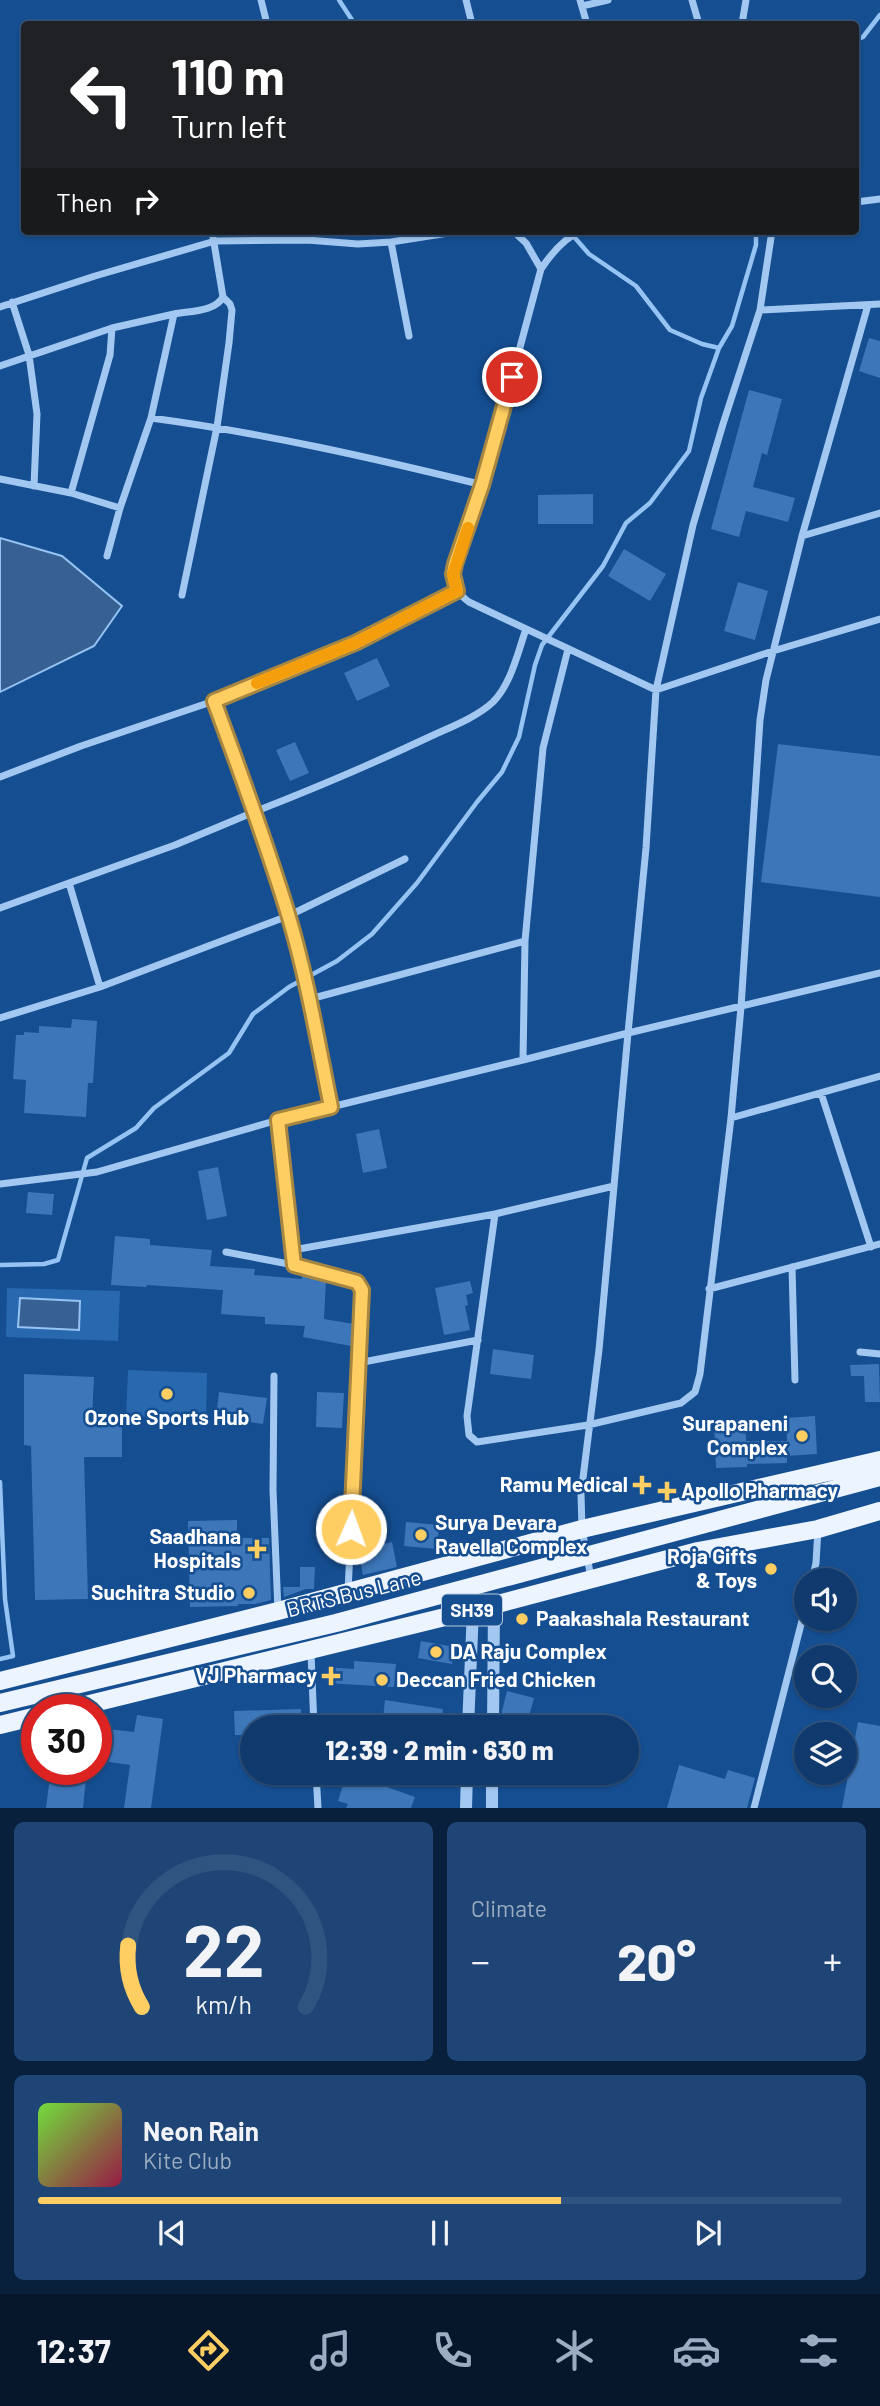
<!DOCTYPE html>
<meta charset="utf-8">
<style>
body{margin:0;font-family:Barlow,sans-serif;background:#1e4575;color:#f1f3f6;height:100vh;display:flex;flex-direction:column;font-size:26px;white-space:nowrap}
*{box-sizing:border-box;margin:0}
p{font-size:23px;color:#9cadc2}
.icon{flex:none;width:38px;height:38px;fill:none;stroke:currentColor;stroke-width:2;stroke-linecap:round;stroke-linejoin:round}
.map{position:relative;height:1808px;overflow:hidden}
.details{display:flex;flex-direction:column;gap:14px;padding:14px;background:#09203c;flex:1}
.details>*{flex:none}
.hud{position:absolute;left:21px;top:21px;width:838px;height:214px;border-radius:7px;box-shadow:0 2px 5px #0004,0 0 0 2px #305480;background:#202124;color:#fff;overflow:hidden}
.fabs{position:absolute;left:794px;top:1568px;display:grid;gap:14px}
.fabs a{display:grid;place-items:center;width:63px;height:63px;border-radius:50%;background:#103a6d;box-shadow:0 2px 5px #0004,0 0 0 2px #305480;font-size:35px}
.speed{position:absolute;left:21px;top:1694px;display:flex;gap:14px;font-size:35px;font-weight:700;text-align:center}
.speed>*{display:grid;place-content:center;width:91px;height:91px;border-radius:50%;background:#103a6d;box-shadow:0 2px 5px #0004,0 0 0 2px #305480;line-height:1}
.speed .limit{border:10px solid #d22;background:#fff;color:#111}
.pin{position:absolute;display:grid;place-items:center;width:60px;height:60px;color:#fff;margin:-30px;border:4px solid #fff;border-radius:50%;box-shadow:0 2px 7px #0007}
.me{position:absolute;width:77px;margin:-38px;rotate:2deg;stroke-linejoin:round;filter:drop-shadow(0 0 5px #0008)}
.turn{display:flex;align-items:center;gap:24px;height:147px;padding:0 35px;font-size:32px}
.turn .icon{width:91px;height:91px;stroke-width:2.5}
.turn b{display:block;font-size:49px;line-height:60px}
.then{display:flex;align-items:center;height:66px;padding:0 35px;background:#0003;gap:14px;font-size:26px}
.big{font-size:52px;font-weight:800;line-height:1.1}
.details .card{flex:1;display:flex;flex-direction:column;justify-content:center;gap:10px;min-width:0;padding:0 24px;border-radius:10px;background:#1e4575}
.details .dial{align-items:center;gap:0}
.dial svg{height:182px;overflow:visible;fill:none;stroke:#305480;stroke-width:7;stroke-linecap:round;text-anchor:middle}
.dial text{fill:#f1f3f6;stroke:none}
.song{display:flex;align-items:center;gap:21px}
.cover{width:84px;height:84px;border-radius:10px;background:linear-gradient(135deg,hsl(100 70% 55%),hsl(340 70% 35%))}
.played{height:7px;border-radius:4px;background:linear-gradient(90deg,#ffce62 65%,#305480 65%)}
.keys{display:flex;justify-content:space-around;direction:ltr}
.heat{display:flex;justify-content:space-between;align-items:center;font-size:38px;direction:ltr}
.details .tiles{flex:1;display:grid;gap:14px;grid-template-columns:1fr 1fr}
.card:last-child{grid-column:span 2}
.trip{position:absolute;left:240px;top:1715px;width:399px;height:70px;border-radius:35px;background:#103a6d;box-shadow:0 2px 5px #0004,0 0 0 2px #305480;font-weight:800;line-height:70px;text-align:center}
.tabs{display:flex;height:112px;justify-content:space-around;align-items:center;background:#06172c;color:#9cadc2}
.tabs .icon{width:49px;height:49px}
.tabs .selected{color:#ffce62}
.tabs b{font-size:32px;color:#f1f3f6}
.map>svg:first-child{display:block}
.green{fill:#2768af}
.water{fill:#376192;stroke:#95c3f3;stroke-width:2}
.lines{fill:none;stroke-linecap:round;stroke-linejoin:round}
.stream{stroke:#95c3f3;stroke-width:4.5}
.building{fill:#3d77b9}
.minor{stroke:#a2c8f1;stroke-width:7}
.tertiary{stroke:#a2c8f1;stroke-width:12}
.primary{stroke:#ecf4ff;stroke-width:18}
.route-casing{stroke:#a68640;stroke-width:18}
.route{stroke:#ffce62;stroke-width:12}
.slow{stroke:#f59e0b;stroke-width:12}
.poi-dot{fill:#ffce62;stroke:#154e91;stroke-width:2.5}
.labels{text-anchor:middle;stroke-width:5;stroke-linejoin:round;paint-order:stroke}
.shield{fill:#154e91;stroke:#b9cade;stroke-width:2}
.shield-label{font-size:19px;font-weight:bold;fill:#fff}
.poi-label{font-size:21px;font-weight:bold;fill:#fff;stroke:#154e91;text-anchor:end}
.street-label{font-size:21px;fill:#fff;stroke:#154e91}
</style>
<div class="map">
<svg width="880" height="1808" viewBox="0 0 880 1808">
<rect width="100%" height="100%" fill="#154e91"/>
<!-- green -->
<path class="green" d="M7,1288l113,3 -2,50 -112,-4z
M128,1370l79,3 -1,46 -80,-3z"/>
<!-- water -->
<path class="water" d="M0,538l62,18 60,50 -28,40 -94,46z
M20,1298l60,3 -1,29 -61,-3z"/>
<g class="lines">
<!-- stream -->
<path class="stream" d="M339,0l15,23 14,1
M856,40l7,-3 17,-22
M569,231l20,23 47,32 34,44 32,14 17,4
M0,1265l44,-1 14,-4 29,-102 49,-30 18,-20 75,-55 24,-39 36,-27 48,-26 35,-27 45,-51 60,-81 25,-30 17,-35 16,-72 7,-20 61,-79 23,-43 24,-20 39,-52 12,-53 18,-50 13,-22 24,-81v-14
M0,1482l5,117 8,57 -13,3"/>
</g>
<!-- building -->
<path class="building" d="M869,338l11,3v37l-21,-7z
M749,390l33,9 -15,56 -5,-2 -9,34 42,11 -7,24 -42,-11 -7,26 -28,-8z
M593,494v30h-55v-29z
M624,549l42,25 -16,27 -42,-25z
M738,582l30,9 -13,49 -31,-9z
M377,658l13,28 -33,15 -13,-28z
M295,742l14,31 -19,8 -14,-31z
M778,744l102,12v141l-119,-15z
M72,1019l25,2 -4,62h-5l-2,34 -62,-4 2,-33 -13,-1 3,-44h8v-3l15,1v-7l32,2z
M379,1129l8,39 -24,5 -7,-39z
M218,1167l9,49 -20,4 -9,-49z
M28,1192l26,2 -2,21 -26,-2z
M115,1236l35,3v6l62,5 -2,16 45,3 -1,6 48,4v-3h10l14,4 -2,39 30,5 -3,22 -48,-9 2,-11 -40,-2v-7l-44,-3 2,-24 -76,-5 -1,2 -35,-2z
M470,1281l3,12 -7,2 2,10 -3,1 5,24 -26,5 -9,-47z
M493,1349l41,6 -3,24 -41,-5z
M879,1364l1,38h-15l-1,-26h-13l-1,-11z
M24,1374l70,3 -2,43 30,2v35h-38l4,142 -53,1 -4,-154 -7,-1z
M219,1392l48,6 -4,26 -47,-7z
M317,1392l27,1 -2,35 -26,-1z
M815,1416l2,38 -30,2v7l-40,1v3l-31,1 -2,-48 31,-1 1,22h41l-1,-23z
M237,1520v18h32l2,62 -16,4h-17v2l-48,1 -2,-86z
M406,1522l33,3 -2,24 -33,-3z
M392,1542l5,25 -34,8 -5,-25z
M300,1567h15l-1,22h-8l-22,8 -1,-10h17z
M421,1641l34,6 -3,17 -34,-6z
M354,1661l42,3 -2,23 -68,-4v-16l28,2z
M507,1691l27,7 -8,29h-24v-16z
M385,1700l58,9 -3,18h-58z
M301,1709l1,18h-50v8h-17l-1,-24z
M137,1715l26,4 -12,89h-27l6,-43 -34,-5 3,-32 35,4z
M858,1722l22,4v82h-38z
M679,1765l46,14 3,-9 27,8 -8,30h-80z
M51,1769h36l-4,39h-37z
M347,1773l68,24 -4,11h-65l2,-4 -10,-3z"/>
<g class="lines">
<!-- minor -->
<path class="minor" d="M261,0l6,24
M466,0l6,24
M580,0l7,24
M692,0l7,24
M582,6l26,-6
M742,24l4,-24
M856,202l24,-3
M513,231l13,12 15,26
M581,231c-17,7 -30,23 -40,38l-58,216 -28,79c-3,17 0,28 14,38l187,88 117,-39 107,-32
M772,231l-12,79 -37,114 -30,101 -37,165 -10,158 -18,185 252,-60
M391,242l18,94
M12,302l17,53 8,59 -3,72
M0,307l95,-31 120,-35 92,-1 51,4 33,-2 70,-11
M760,310l120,-6
M174,314c15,-3 41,-2 49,-17l-11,-66
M0,366l112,-38 62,-14 -23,104c112,15 222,40 332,67
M0,479l71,14 49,15
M71,493l39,-138 2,-27
M802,536l78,-23
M107,556l13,-48 31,-90
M182,595l35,-168 12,-84 3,-33 -2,-6 -7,-7
M0,777l81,-31 133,-45 141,-58 102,-52
M0,908l69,-25
M525,941l18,-193 25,-99
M100,987l-31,-104 106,-38 79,-33 -40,-111
M310,999l21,108
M0,1018l100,-31 188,-71 117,-57
M523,1060l105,-27 -29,317 -18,144 1,35 9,49
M821,1093l50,154
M731,1118l149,-42
M0,1184l97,-12 181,-52
M495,1214l119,-28
M293,1250l202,-36 -28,202 2,19 8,7 111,-17 93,-22 14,-11 5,-18 31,-256 10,-111 19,-287 6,-40 36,-144 66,-231
M226,1252l68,13 59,16 4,1 5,8 -14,302
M294,1265l-16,-145 245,-60 2,-119 -215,58 -22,-83 -34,-104c59,-23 116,-47 173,-74 21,-10 49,-20 66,-36 18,-18 25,-50 33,-73
M792,1267l3,113
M709,1289l171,-45
M860,1352l20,2
M358,1363l120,-23
M274,1376l-1,114 5,121
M812,1580l4,-17 2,-34
M311,1652l3,75
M316,1773l2,35
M754,1808l53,-207"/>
<!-- tertiary -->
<path class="tertiary" d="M468,1727l5,-117
M493,1727l1,-122
M466,1808l1,-35
M492,1808v-35"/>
<!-- primary -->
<path class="primary" d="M0,1681l278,-70 304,-82 298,-69
M0,1703l336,-80 544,-146
M65,1710l429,-105 204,-54 120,-22 62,-18
M0,1725l37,-9"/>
</g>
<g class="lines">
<!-- route casing -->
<g class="route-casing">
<path id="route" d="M351,1529l11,-239 -5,-8 -63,-17 -16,-145 53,-13c-13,-64 -24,-130 -43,-193 -22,-72 -48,-143 -74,-213l141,-58 102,-52 -4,-17 2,-10 27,-79 30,-108"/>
</g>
<!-- route -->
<use href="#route" class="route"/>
<!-- slow -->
<path class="slow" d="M257,683l98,-40 102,-52 -4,-17 15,-46"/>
</g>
<!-- markers -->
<g class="poi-dot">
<circle cx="167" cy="1394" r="7"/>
<circle cx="802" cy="1436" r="7"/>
<path d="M638.5 1474.5h7v7h7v7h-7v7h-7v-7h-7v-7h7z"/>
<path d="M663.5 1480.5h7v7h7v7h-7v7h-7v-7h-7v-7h7z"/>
<circle cx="421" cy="1535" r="7"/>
<path d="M253.5 1538.5h7v7h7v7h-7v7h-7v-7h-7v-7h7z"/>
<circle cx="771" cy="1569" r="7"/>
<circle cx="249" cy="1593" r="7"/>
<circle cx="522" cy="1619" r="7"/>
<circle cx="436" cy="1652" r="7"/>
<path d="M327.5 1665.5h7v7h7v7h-7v7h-7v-7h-7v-7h7z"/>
<circle cx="382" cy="1680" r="7"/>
</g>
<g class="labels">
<!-- shield labels -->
<rect class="shield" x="442" y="1594.5" width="60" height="31" rx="5"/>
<g class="shield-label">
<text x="472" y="1617">SH39</text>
</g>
<!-- poi labels -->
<g class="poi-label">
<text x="167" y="1425" text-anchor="middle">Ozone Sports Hub</text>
<text x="788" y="1431">Surapaneni<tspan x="788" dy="24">Complex</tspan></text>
<text x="628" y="1492">Ramu Medical</text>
<text x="681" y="1498" text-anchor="start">Apollo Pharmacy</text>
<text x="435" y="1530" text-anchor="start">Surya Devara<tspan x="435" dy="24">Ravella Complex</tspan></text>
<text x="241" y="1544">Saadhana<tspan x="241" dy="24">Hospitals</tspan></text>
<text x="757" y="1564">Roja Gifts<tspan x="757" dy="24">&amp; Toys</tspan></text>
<text x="235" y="1600">Suchitra Studio</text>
<text x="536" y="1626" text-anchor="start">Paakashala Restaurant</text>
<text x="450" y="1659" text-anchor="start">DA Raju Complex</text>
<text x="317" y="1683">VJ Pharmacy</text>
<text x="396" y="1687" text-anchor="start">Deccan Fried Chicken</text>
</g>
<!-- street labels -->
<g class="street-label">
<text transform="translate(354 1594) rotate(-14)" y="7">BRTS Bus Lane</text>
</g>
</g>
</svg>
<div class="fabs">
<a><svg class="icon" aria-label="sound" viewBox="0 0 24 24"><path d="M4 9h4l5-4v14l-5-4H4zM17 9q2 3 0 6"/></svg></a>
<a><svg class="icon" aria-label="search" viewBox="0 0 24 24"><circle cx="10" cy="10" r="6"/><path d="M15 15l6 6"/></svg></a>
<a><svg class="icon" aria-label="layers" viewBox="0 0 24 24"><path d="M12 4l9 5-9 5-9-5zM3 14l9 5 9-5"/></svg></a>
</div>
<div class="speed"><div class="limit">30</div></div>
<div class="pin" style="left:512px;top:377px;background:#d93025"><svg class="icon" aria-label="arrive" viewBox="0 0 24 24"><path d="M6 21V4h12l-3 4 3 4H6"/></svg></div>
<svg class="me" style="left:351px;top:1529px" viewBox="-20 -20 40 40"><circle r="17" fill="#ffce62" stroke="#fff" stroke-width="3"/><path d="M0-11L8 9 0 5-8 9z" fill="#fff"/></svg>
<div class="trip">12:39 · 2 min · 630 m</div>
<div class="hud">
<div class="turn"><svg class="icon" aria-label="left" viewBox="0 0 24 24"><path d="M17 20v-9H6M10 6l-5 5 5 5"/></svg><div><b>110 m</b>Turn left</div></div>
<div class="then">Then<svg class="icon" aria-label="right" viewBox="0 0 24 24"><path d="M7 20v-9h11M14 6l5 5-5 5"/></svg></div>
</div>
</div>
<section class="details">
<div class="tiles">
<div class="card dial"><svg viewBox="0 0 100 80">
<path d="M14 69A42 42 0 1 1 86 69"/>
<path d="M14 69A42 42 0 0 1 8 42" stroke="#ffce62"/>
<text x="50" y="56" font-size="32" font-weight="700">22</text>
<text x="50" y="72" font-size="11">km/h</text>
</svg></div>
<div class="card"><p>Climate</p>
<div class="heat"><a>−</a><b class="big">20°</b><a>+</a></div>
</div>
<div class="card">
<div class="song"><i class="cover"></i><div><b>Neon Rain</b><p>Kite Club</p></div></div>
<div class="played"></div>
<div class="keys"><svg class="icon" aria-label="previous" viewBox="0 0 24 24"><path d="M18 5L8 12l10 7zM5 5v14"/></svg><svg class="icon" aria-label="pause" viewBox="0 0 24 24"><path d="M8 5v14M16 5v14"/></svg><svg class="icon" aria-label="next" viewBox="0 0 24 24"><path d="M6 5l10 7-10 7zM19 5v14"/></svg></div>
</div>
</div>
</section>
<nav class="tabs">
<b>12:37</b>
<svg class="icon selected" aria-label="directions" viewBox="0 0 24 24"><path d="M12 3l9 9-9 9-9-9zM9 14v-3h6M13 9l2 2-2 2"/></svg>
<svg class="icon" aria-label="music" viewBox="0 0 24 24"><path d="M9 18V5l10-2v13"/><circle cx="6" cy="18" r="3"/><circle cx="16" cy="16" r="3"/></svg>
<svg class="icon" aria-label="phone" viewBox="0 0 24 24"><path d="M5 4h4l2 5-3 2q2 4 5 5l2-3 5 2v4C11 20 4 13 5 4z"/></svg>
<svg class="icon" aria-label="climate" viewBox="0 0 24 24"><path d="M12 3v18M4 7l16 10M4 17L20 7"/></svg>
<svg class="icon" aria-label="car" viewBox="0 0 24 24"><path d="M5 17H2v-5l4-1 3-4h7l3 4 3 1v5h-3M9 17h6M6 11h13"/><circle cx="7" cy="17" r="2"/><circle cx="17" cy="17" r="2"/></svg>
<svg class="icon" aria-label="filters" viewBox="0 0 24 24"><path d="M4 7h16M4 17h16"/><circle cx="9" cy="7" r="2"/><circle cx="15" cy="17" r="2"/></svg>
</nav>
